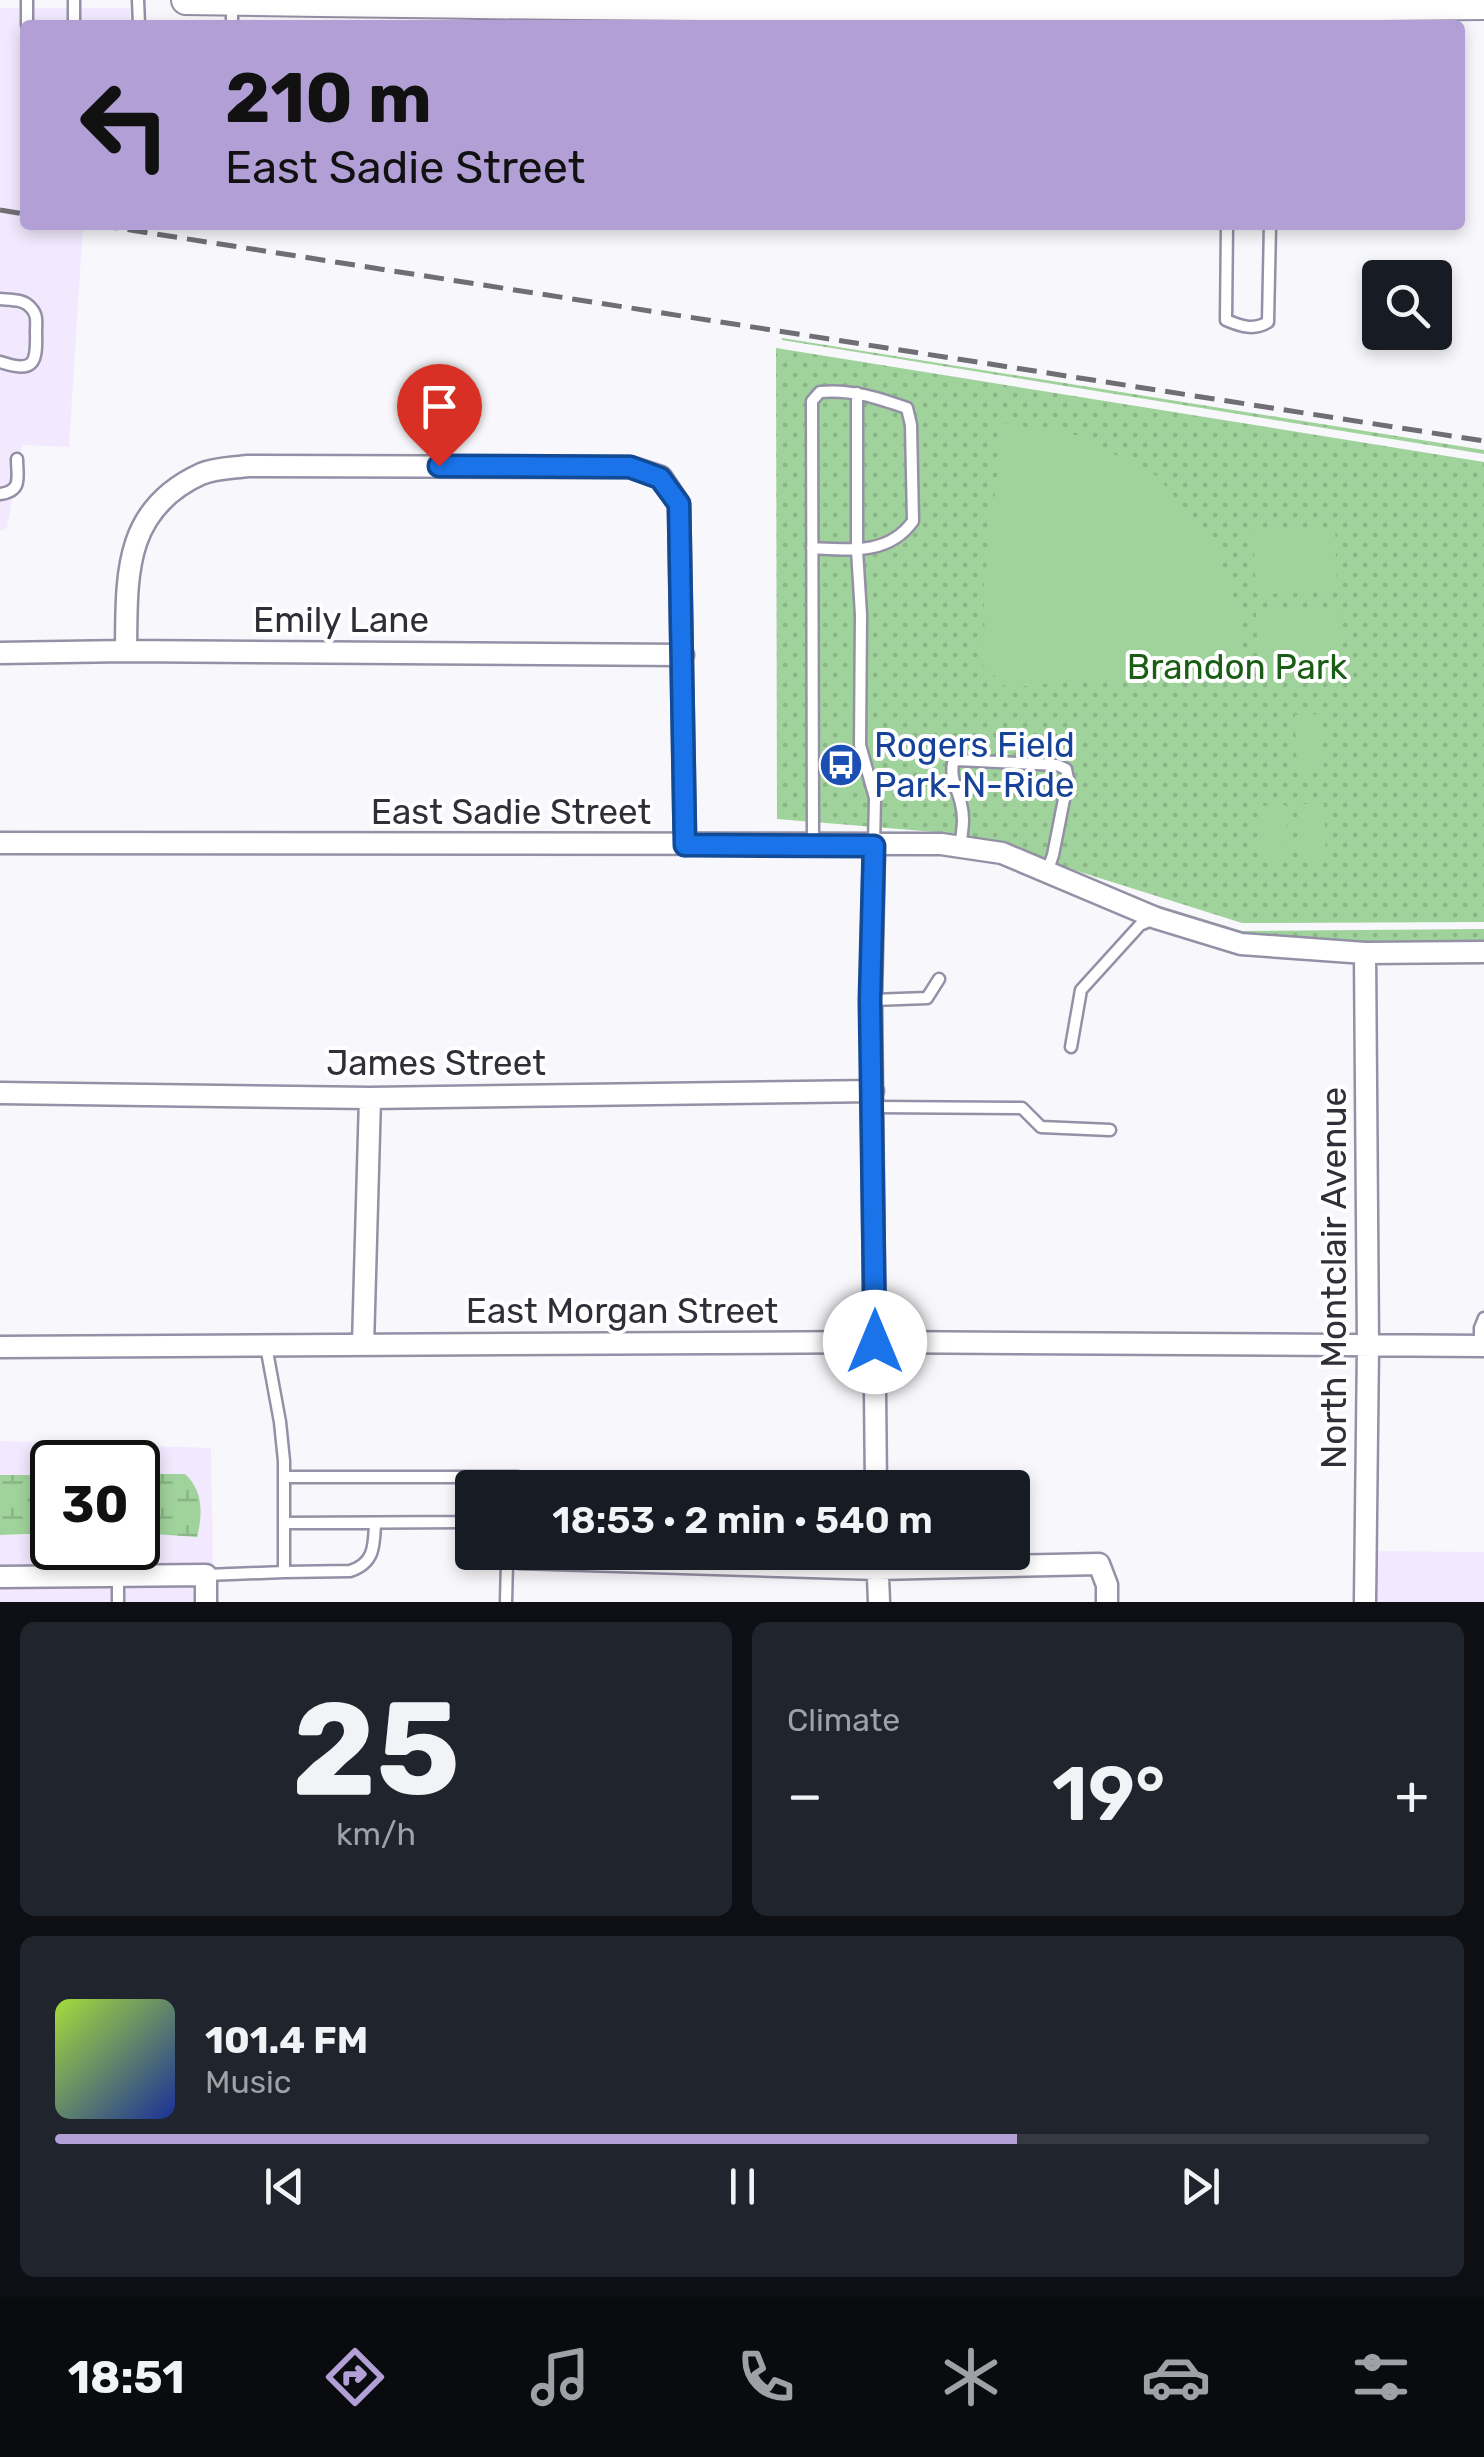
<!DOCTYPE html>
<meta charset="utf-8">
<style>
body{margin:0;font-family:Rubik,sans-serif;background:#20242c;color:#f1f3f6;height:100vh;display:flex;flex-direction:column;font-size:38px;white-space:nowrap}
*{box-sizing:border-box;margin:0}
p{font-size:32px;color:#9ea1a6}
.icon{flex:none;width:55px;height:55px;fill:none;stroke:currentColor;stroke-width:2;stroke-linecap:round;stroke-linejoin:round}
.map{position:relative;height:1602px;overflow:hidden}
.panel{display:flex;flex-direction:column;gap:20px;padding:20px;background:#0d0f14;flex:1}
.panel>*{flex:none}
.top-card{position:absolute;left:20px;top:20px;width:1445px;height:210px;border-radius:10px;box-shadow:0 5px 15px #0003;background:#b19fd6;color:#111;overflow:hidden}
.controls{position:absolute;left:1362px;top:260px;display:grid;gap:20px}
.controls a{display:grid;place-items:center;width:90px;height:90px;border-radius:10px;background:#171b24;box-shadow:0 5px 15px #0003;font-size:50px}
.speed{position:absolute;left:30px;top:1440px;display:flex;gap:20px;font-size:50px;font-weight:700;text-align:center}
.speed>*{display:grid;place-content:center;width:130px;height:130px;border-radius:50%;background:#171b24;box-shadow:0 5px 15px #0003;line-height:1}
.speed .limit{border:5px solid #111;border-radius:15px;background:#fff;color:#111}
.pin{position:absolute;display:grid;place-items:center;width:85px;height:85px;color:#fff;margin:-102px -42px;border-radius:50% 50% 50% 0;rotate:-45deg;box-shadow:0 0 10px #0007}
.pin .icon{rotate:45deg}
.me{position:absolute;width:110px;margin:-55px;rotate:0deg;stroke-linejoin:round;filter:drop-shadow(0 0 8px #0008)}
.turn{display:flex;align-items:center;gap:35px;height:210px;padding:0 40px;font-size:45px}
.turn .icon{width:130px;height:130px;stroke-width:2.5}
.turn b{display:block;font-size:70px;line-height:85px}
.big{font-size:75px;font-weight:600;line-height:1.1}
.panel .tile{flex:1;display:flex;flex-direction:column;justify-content:center;gap:15px;min-width:0;padding:0 35px;border-radius:15px;background:#20242c}
.panel .dial{align-items:center;gap:0}
.dial b{font-size:130px;line-height:1}
.song{display:flex;align-items:center;gap:30px}
.cover{width:120px;height:120px;border-radius:15px;background:linear-gradient(135deg,hsl(80 70% 55%),hsl(230 70% 35%))}
.played{height:10px;border-radius:5px;background:linear-gradient(90deg,#b19fd6 70%,#363941 70%)}
.keys{display:flex;justify-content:space-around;direction:ltr}
.heat{display:flex;justify-content:space-between;align-items:center;font-size:55px;direction:ltr}
.panel .tiles{flex:1;display:grid;gap:20px;grid-template-columns:1fr 1fr}
.tile:last-child{grid-column:span 2}
.trip{position:absolute;left:455px;top:1470px;width:575px;height:100px;border-radius:10px;background:#171b24;box-shadow:0 5px 15px #0003;font-weight:600;line-height:100px;text-align:center}
.menu{display:flex;height:160px;justify-content:space-around;align-items:center;background:#090b0e;color:#9ea1a6}
.menu .icon{width:70px;height:70px}
.menu .on{color:#b19fd6}
.menu b{font-size:45px;color:#f1f3f6}
.map>svg:first-child{display:block}
.commercial{fill:#f2e9fe}
.wetland{fill:url(#wetland-marsh)}
.park{fill:url(#park-dots)}
.garden{fill:#a0d39b}
.lines{fill:none;stroke-linecap:round;stroke-linejoin:round}
.lane-casing{stroke:#9490a5;stroke-width:15}
.street-casing{stroke:#9490a5;stroke-width:25}
.secondary-casing{stroke:#9490a5;stroke-width:32}
.lane{stroke:#fff;stroke-width:10}
.street{stroke:#fff;stroke-width:20}
.secondary{stroke:#fff;stroke-width:28}
.rail{stroke:#6f6e75;stroke-width:5;stroke-dasharray:20 10;stroke-linecap:butt}
.route-casing{stroke:#114b97;stroke-width:25}
.route{stroke:#1a73e8;stroke-width:18}
.labels{text-anchor:middle;stroke-width:8;stroke-linejoin:round;paint-order:stroke}
.street-label{font-size:35px;fill:#302e37;stroke:#fff}
.park-label{font-size:35px;fill:#1a5e16;stroke:#fff}
.transit-label{font-size:35px;fill:#164399;stroke:#fff;text-anchor:start}
</style>
<div class="map">
<svg width="1484" height="1602" viewBox="0 0 1484 1602">
<defs>
<pattern id="wetland-marsh" width="20" height="14" patternUnits="userSpaceOnUse" patternTransform="scale(2.5)"><rect width="20" height="14" fill="#a0d39b"/><path d="M1 5h8M5 5V1M11 12h8M15 12V8" fill="none" stroke="#8ab586"/></pattern>
<pattern id="park-dots" width="8" height="8" patternUnits="userSpaceOnUse" patternTransform="scale(2.5)"><rect width="8" height="8" fill="#a0d39b"/><path d="M2 2h.1M6 6h.1" fill="none" stroke="#8ab586" stroke-width="1.8" stroke-linecap="round"/></pattern>
</defs>
<rect width="100%" height="100%" fill="#f8f7fb"/>
<!-- commercial -->
<path class="commercial" d="M0,8h130v17h-105v200h58l-14,222 -47,-2 -15,83 -7,3z
M0,1441l211,7 2,118 -213,1v-32l52,-2v15h86v-15l59,4 -12,-63h-47v-12h-86v13h-52z
M1374,1551l110,1v50h-110z
M198,1584v18h-198v-16z"/>
<!-- wetland -->
<path class="wetland" d="M138,1474h47c18,16 18,40 12,63l-59,-4z
M0,1475h52v58l-52,2z"/>
<!-- park -->
<path class="park" d="M782,338l702,112v4l-702,-114z
M776,348l708,114v460l-242,1 -282,-89 -183,-15z
M1128,896l114,35 242,-2v13l-119,2 -123,-9 -83,-26z"/>
<!-- garden -->
<path class="garden" d="M1003,423l73,12 81,41 59,69 23,67 5,44 -6,24 -184,3 -47,5 -25,-24 3,-49 -2,-21z
M1335,527l2,65 -81,2 -3,-65z
M1337,608l2,65 -81,2 -2,-66z
M1322,714l2,57 -27,1 -2,-57z
M1297,804h27l2,56 -27,1z
M1286,805l2,57h-27l-2,-56z"/>
<g class="lines">
<!-- lane casing -->
<g class="lane-casing">
<path id="lane" d="M138,0l1,25
M232,1v24
M27,25v-25
M74,25v-25
M1227,225l-1,95c14,6 28,11 42,2l2,-97
M0,299c11,1 24,0 31,9 7,7 5,15 5,24 1,32 -2,41 -36,30
M857,393v157l4,65 -1,130 15,53 -1,47
M0,494c23,-3 17,-17 17,-35
M812,548c38,2 77,7 101,-27l-2,-96 -4,-17c-29,-10 -55,-19 -87,-16l-8,9 1,443
M960,847c2,-15 5,-28 1,-43 -3,-15 -11,-24 -8,-41l4,-3 100,5 9,4 2,10 -15,76 -6,17
M872,1000l55,-2 12,-19
M1071,1047l10,-57 59,-65 12,-5
M873,1107l149,1 19,19 69,3
M1480,1346v-18l4,-10
M284,1477h234v11
M284,1523l183,-1 5,-3
M284,1572l66,-1c25,-8 24,-26 25,-48
M206,1575l78,-3v-111l-4,-39 -14,-76
M118,1602v-26
M506,1602l1,-40 2,-3 10,-1"/>
</g>
<!-- street casing -->
<g class="street-casing">
<path id="street" d="M126,651c1,-73 -4,-141 75,-177 14,-6 32,-6 47,-8l382,1 31,10 18,27 6,341
M0,653l126,-2 557,4
M0,843l941,1 61,9 154,65 85,26 124,9 119,-1
M874,846l-3,154 5,488
M1365,953l3,393 -3,256
M0,1093l370,5 503,-7
M363,1345l7,-247
M0,1347l875,-5 609,4
M877,1552l2,50
M519,1558l358,11 222,-5 8,21v17
M0,1577l206,-2v27"/>
</g>
<!-- secondary casing -->
<g class="secondary-casing">
<path id="secondary" d="M186,0c433,7 865,10 1298,5"/>
</g>
<!-- lane -->
<use href="#lane" class="lane"/>
<!-- street -->
<use href="#street" class="street"/>
<!-- secondary -->
<use href="#secondary" class="secondary"/>
<!-- rail -->
<path class="rail" d="M0,210l25,4
M98,225l1386,216"/>
</g>
<g class="lines">
<!-- route casing -->
<g class="route-casing">
<path id="route" d="M439,466l191,1 30,11 19,26 6,341 189,1 -4,154 5,342"/>
</g>
<!-- route -->
<use href="#route" class="route"/>
</g>
<!-- icons -->
<defs>
<g id="bus-disc" transform="scale(2.25)"><circle r="9.5" fill="#1a4fb4" stroke="#fff"/><path d="M-5-6H5V4H4V6H2V4H-2V6H-4V4H-5ZM-3.5-4V0h7V-4ZM-3.5 1.2v1.5H-2V1.2ZM2 1.2v1.5H3.5V1.2Z" fill="#fff"/></g>
</defs>
<g fill-rule="evenodd">
<use href="#bus-disc" x="841" y="765"/>
</g>
<g class="labels">
<!-- street labels -->
<g class="street-label">
<text x="341" y="632">Emily Lane</text>
<text x="511" y="824">East Sadie Street</text>
<text x="436" y="1075">James Street</text>
<text transform="translate(1334 1278) rotate(-90)" y="12">North Montclair Avenue</text>
<text x="622" y="1323">East Morgan Street</text>
</g>
<!-- park labels -->
<g class="park-label">
<text x="1237" y="679">Brandon Park</text>
</g>
<!-- transit labels -->
<g class="transit-label">
<text x="874" y="757">Rogers Field<tspan x="874" dy="40">Park-N-Ride</tspan></text>
</g>
</g>
</svg>
<div class="controls">
<a><svg class="icon" aria-label="search" viewBox="0 0 24 24"><circle cx="10" cy="10" r="6"/><path d="M15 15l6 6"/></svg></a>
</div>
<div class="speed"><div class="limit">30</div></div>
<div class="pin" style="left:439px;top:466px;background:#d93025"><svg class="icon" aria-label="arrive" viewBox="0 0 24 24"><path d="M6 21V4h12l-3 4 3 4H6"/></svg></div>
<svg class="me" style="left:875px;top:1342px" viewBox="-20 -20 40 40"><circle r="19" fill="#fff"/><path d="M0-13L10 11 0 6-10 11z" fill="#1a73e8"/></svg>
<div class="trip">18:53 · 2 min · 540 m</div>
<div class="top-card">
<div class="turn"><svg class="icon" aria-label="left" viewBox="0 0 24 24"><path d="M17 20v-9H6M10 6l-5 5 5 5"/></svg><div><b>210 m</b>East Sadie Street</div></div>
</div>
</div>
<section class="panel">
<div class="tiles">
<div class="tile dial"><b>25</b><p>km/h</p></div>
<div class="tile"><p>Climate</p>
<div class="heat"><a>−</a><b class="big">19°</b><a>+</a></div>
</div>
<div class="tile">
<div class="song"><i class="cover"></i><div><b>101.4 FM</b><p>Music</p></div></div>
<div class="played"></div>
<div class="keys"><svg class="icon" aria-label="previous" viewBox="0 0 24 24"><path d="M18 5L8 12l10 7zM5 5v14"/></svg><svg class="icon" aria-label="pause" viewBox="0 0 24 24"><path d="M8 5v14M16 5v14"/></svg><svg class="icon" aria-label="next" viewBox="0 0 24 24"><path d="M6 5l10 7-10 7zM19 5v14"/></svg></div>
</div>
</div>
</section>
<nav class="menu">
<b>18:51</b>
<svg class="icon on" aria-label="directions" viewBox="0 0 24 24"><path d="M12 3l9 9-9 9-9-9zM9 14v-3h6M13 9l2 2-2 2"/></svg>
<svg class="icon" aria-label="music" viewBox="0 0 24 24"><path d="M9 18V5l10-2v13"/><circle cx="6" cy="18" r="3"/><circle cx="16" cy="16" r="3"/></svg>
<svg class="icon" aria-label="phone" viewBox="0 0 24 24"><path d="M5 4h4l2 5-3 2q2 4 5 5l2-3 5 2v4C11 20 4 13 5 4z"/></svg>
<svg class="icon" aria-label="climate" viewBox="0 0 24 24"><path d="M12 3v18M4 7l16 10M4 17L20 7"/></svg>
<svg class="icon" aria-label="car" viewBox="0 0 24 24"><path d="M5 17H2v-5l4-1 3-4h7l3 4 3 1v5h-3M9 17h6M6 11h13"/><circle cx="7" cy="17" r="2"/><circle cx="17" cy="17" r="2"/></svg>
<svg class="icon" aria-label="filters" viewBox="0 0 24 24"><path d="M4 7h16M4 17h16"/><circle cx="9" cy="7" r="2"/><circle cx="15" cy="17" r="2"/></svg>
</nav>
